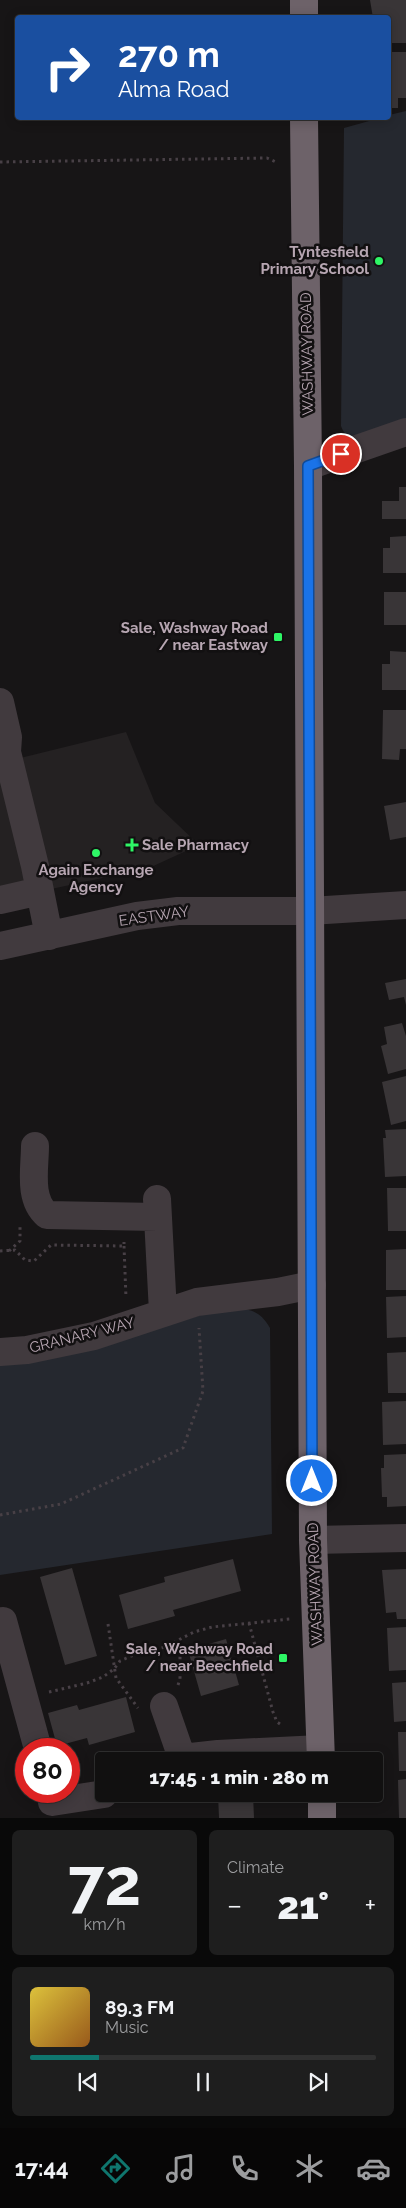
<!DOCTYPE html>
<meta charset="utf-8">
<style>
body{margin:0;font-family:Raleway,sans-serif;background:#1e1e1e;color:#f1f3f6;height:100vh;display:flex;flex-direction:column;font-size:19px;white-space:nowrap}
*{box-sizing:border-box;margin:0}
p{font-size:16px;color:#9c9d9f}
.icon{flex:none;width:28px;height:28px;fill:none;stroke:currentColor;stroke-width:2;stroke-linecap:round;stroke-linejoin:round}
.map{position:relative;height:1818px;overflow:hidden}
.side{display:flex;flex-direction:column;gap:12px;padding:12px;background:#090909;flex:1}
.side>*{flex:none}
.banner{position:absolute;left:15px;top:15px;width:376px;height:105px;border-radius:5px;box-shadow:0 2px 12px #0003,0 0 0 1px #303030;background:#1a4fa0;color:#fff;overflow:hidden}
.speed{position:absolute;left:15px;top:1738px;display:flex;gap:10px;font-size:25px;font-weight:700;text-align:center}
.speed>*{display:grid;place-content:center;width:65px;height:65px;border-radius:50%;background:#111010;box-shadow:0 2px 12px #0003,0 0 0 1px #303030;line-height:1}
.speed .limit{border:8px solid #d22;background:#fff;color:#111}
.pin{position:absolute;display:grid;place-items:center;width:42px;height:42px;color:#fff;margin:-21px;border:2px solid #fff;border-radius:50%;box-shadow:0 1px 5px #0007}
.me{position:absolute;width:55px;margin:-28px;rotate:0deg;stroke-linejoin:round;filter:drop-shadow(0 0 4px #0008)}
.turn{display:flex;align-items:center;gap:18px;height:105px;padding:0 20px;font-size:22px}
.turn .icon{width:65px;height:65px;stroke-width:2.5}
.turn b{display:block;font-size:35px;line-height:42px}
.big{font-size:38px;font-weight:800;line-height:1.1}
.side .widget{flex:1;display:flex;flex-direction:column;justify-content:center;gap:8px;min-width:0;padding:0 18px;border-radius:8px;background:#1e1e1e}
.side .dial{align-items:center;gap:0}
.dial b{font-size:65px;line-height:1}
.song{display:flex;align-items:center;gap:15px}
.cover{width:60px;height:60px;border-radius:8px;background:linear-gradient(135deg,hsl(50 70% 55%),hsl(30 70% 35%))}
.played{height:5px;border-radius:2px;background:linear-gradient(90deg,#0f766e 20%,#303030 20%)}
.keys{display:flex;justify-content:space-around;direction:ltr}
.heat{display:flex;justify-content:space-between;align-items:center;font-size:28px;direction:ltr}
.side .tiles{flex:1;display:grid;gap:12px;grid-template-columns:1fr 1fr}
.widget:last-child{grid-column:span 2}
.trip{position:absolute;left:95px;top:1752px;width:288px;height:50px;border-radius:5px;background:#111010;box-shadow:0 2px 12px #0003,0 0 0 1px #303030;font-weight:800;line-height:50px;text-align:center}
.tabs{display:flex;height:80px;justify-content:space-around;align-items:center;background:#070606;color:#9c9d9f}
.tabs .icon{width:35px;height:35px}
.tabs .current{color:#0f766e}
.tabs b{font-size:22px;color:#f1f3f6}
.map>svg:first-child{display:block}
.built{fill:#242122}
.green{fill:#25282f}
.building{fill:#393537}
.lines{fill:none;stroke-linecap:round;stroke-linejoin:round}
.path{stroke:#484046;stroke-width:3;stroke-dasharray:2.5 4;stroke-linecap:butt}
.minor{stroke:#413a3e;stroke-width:28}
.highway{stroke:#6d6269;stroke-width:28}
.route-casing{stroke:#114b97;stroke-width:12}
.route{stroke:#1a73e8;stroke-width:9}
.poi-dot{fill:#2ef666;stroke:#121011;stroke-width:2}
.labels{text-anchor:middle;stroke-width:5;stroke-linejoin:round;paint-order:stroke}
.poi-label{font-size:15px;font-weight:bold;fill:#b7a6b2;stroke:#121011;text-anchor:end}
.street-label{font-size:15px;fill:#b7a6b2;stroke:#121011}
</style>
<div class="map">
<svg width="406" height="1818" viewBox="0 0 406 1818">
<rect width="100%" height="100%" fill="#171516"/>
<!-- built -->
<path class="built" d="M126,732l29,71 44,42 -50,23 -149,32v-137z"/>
<!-- green -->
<path class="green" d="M406,111v309l-50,17c-9,-1 -12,-3 -15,-11l3,-298 36,-10h9v-3z
M238,1308c16,2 23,5 32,20l2,206 -272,41v-217l131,-22 77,-23z"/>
<!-- building -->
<path class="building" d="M370,0h36v43h-17v-25h-16z
M389,52h17v46h-8v10h-9z
M399,487h7v32h-24v-18h17z
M406,536v37h-23v-25h7v-11z
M384,592h22v33h-22z
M390,651l16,1v38h-24v-26h8z
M383,710h23v39h-6l-1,11 -17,-1z
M406,802v35l-16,3 -6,-34z
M406,979v26l-2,-8 -15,3 -4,-17z
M402,1023l4,13v33l-18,5 -7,-28 6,-2 -3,-17z
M406,1076v45l-15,4 -9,-43z
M406,1129v47l-21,1 -2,-39h3l-1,-8z
M387,1188h19v43h-18z
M406,1249v41h-20v-40z
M406,1296v41l-19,1 -1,-41z
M406,1352v41h-18l-1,-40z
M406,1401v43l-23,1 -1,-43z
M406,1454v52l-19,1v-10h-5l-1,-29h3v-13z
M233,1559l8,32 -68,19 2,6 -47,13 -9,-34 46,-13 -1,-5z
M72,1568l25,88 -32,9 -25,-88z
M406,1569v50h-9l-1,-7 -10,1 -4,-43z
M406,1627v43l-17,1 -2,-43z
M226,1639l13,46 -38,11 -13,-46z
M406,1682v39l-12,1 -2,-39z
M126,1697l9,35 -46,13 -2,-7 -30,8 -9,-33 29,-8 2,5z
M398,1732h8v39h-7z
M406,1779v39h-7l-1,-38z
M218,1794h35l1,24h-35z"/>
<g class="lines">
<!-- path -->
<path class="path" d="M0,162l267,-4 11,5
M124,1246l2,52
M0,1251l15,-1 10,10 9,1 17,-16 73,1v-4
M9,1251l11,-10v-16
M0,1515l61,-11 122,-56 20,-57 -4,-63
M249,1623l24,89 4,10 3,2
M108,1624l8,54 22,30
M178,1685l2,-6v-39
M49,1692l38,-9 16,-6 11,-8 6,-8 11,-5 34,-9 29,-15 18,-5 78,-8"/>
<!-- minor -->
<path class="minor" d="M308,466l98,-34
M0,702l8,35 -1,15 28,114 14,70
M0,900l40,-9
M0,946l137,-30 41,-5h132l96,-6
M35,1146c0,22 -7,53 12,69l110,2
M157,1199l6,113
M0,1352l27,-2 67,-14 103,-34 81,-10 34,-7
M313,1540l93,-2
M3,1621l35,128
M164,1706l18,52
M175,1761l7,-3 36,-4 102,-5
M52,1802l52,-8"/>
<!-- highway -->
<path class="highway" d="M304,18v-18
M304,118l4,348 5,1074 8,221
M322,1794v24"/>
</g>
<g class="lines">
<!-- route casing -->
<g class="route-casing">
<path id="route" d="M312,1481l-4,-1015 33,-12"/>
</g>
<!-- route -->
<use href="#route" class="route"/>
</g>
<!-- markers -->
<g class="poi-dot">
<circle cx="379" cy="261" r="5"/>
<rect x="273" y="632" width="10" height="10" rx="2.5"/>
<path d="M129.5 837.5h5v5h5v5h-5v5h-5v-5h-5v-5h5z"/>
<circle cx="96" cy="853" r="5"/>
<rect x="278" y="1653" width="10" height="10" rx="2.5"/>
</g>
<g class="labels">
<!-- poi labels -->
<g class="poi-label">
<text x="369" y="257">Tyntesfield<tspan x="369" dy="17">Primary School</tspan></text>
<text x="268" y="633">Sale, Washway Road<tspan x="268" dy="17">/ near Eastway</tspan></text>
<text x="142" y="850" text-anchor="start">Sale Pharmacy</text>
<text x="96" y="875" text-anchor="middle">Again Exchange<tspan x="96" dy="17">Agency</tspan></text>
<text x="273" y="1654">Sale, Washway Road<tspan x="273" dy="17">/ near Beechfield</tspan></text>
</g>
<!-- street labels -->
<g class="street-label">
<text transform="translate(307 354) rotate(-91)" y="5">WASHWAY ROAD</text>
<text transform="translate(154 916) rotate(-8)" y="5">EASTWAY</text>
<text transform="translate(82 1335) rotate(-14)" y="5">GRANARY WAY</text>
<text transform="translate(315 1584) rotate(-92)" y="5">WASHWAY ROAD</text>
</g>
</g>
</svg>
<div class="speed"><div class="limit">80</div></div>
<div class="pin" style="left:341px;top:454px;background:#d93025"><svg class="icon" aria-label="arrive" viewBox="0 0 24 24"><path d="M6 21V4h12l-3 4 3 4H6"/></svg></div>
<svg class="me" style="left:312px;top:1481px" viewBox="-20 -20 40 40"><circle r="17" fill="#1a73e8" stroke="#fff" stroke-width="3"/><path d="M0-11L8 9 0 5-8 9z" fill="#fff"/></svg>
<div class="trip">17:45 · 1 min · 280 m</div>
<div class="banner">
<div class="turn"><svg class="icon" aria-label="right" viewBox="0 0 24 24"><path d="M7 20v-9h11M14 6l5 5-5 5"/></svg><div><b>270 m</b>Alma Road</div></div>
</div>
</div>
<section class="side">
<div class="tiles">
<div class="widget dial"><b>72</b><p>km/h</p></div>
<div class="widget"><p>Climate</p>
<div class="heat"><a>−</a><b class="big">21°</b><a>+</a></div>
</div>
<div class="widget">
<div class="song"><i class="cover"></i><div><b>89.3 FM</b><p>Music</p></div></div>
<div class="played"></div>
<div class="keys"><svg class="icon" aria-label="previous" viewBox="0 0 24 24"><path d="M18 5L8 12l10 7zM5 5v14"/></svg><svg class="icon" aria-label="pause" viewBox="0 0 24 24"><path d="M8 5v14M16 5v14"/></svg><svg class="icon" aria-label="next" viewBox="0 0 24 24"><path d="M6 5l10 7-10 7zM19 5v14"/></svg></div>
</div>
</div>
</section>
<nav class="tabs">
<b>17:44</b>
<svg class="icon current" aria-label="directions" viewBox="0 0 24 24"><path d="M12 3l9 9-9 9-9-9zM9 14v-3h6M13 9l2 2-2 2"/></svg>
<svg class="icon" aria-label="music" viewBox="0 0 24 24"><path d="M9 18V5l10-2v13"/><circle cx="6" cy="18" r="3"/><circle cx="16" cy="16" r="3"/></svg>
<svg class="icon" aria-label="phone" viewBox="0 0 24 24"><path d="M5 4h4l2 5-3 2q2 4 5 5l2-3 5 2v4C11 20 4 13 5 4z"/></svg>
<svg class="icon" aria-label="climate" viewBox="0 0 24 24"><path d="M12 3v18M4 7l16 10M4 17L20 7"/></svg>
<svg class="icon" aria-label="car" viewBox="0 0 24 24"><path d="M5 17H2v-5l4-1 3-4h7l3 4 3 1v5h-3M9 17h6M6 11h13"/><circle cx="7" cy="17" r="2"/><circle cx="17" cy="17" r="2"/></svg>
</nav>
